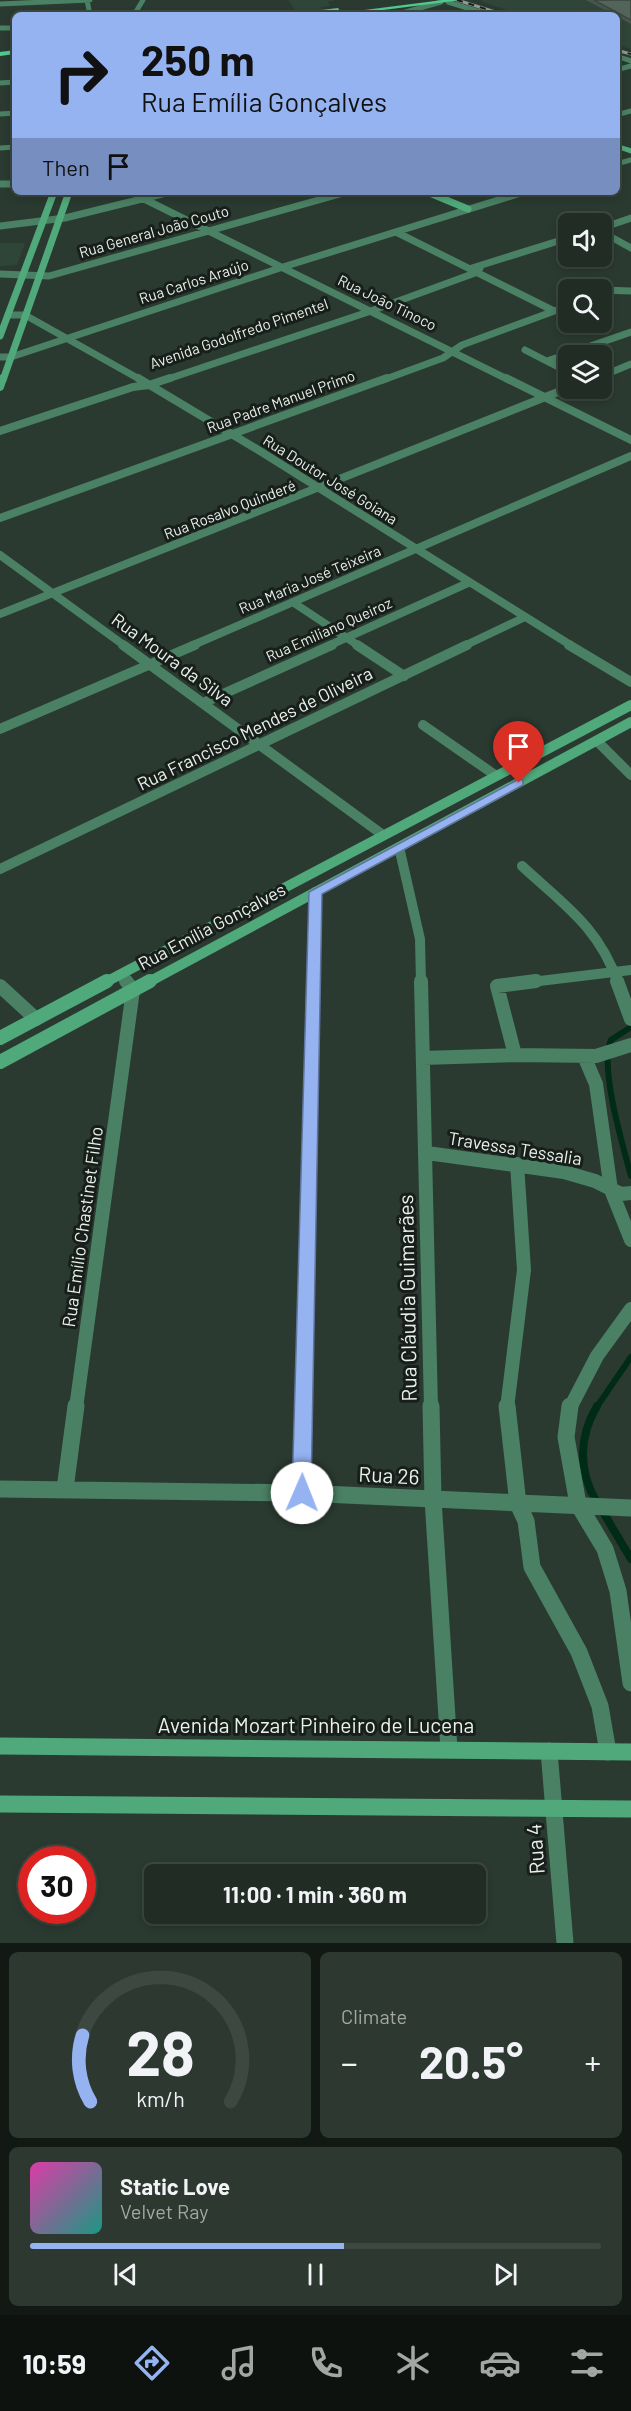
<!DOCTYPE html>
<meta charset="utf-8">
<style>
body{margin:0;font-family:Barlow,sans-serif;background:#2d3831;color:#f1f3f6;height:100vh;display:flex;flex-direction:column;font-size:22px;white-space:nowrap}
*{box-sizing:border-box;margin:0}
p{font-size:20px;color:#a2a7a6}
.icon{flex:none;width:33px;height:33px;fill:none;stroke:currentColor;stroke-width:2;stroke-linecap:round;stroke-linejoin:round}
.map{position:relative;height:1943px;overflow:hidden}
.details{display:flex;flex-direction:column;gap:9px;padding:9px;background:#121814;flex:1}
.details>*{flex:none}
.top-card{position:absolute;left:12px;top:12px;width:608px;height:183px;border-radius:9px;box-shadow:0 3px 9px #0003,0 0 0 2px #3d4841;background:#95b2f1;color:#111;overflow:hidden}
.buttons{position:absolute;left:558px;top:213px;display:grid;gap:12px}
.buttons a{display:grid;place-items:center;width:54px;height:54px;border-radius:9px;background:#202c24;box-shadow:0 3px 9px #0003,0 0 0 2px #3d4841;font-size:30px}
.speed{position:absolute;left:18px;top:1846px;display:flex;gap:12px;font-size:30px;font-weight:700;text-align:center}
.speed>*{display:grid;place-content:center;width:78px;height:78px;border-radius:50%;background:#202c24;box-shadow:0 3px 9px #0003,0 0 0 2px #3d4841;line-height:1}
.speed .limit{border:9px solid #d22;background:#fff;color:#111}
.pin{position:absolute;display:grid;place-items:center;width:51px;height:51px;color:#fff;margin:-62px -26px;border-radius:50% 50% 50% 0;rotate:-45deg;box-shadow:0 0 6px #0007}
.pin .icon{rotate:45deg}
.me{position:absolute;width:66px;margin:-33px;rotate:1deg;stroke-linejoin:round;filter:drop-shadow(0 0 4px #0008)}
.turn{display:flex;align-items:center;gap:21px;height:126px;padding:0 30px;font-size:27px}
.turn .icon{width:78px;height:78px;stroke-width:2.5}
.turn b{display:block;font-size:42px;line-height:51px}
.then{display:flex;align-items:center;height:57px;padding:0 30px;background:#0003;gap:12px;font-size:22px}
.big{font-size:45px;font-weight:700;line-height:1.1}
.details .widget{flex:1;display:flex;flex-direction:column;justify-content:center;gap:9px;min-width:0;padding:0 21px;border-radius:9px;background:#2d3831}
.details .dial{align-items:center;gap:0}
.dial svg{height:156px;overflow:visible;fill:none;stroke:#3d4841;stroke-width:7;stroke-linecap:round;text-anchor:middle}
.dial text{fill:#f1f3f6;stroke:none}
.song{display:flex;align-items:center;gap:18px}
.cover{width:72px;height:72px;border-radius:9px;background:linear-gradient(135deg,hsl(320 70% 55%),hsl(170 70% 35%))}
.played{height:6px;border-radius:3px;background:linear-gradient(90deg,#95b2f1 55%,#3d4841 55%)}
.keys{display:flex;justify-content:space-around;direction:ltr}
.heat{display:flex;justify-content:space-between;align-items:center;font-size:33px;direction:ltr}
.details .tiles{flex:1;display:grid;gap:9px;grid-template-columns:1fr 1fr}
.widget:last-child{grid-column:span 2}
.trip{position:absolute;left:144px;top:1864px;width:342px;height:60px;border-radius:9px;background:#202c24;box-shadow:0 3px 9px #0003,0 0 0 2px #3d4841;font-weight:700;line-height:60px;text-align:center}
.menu{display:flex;height:96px;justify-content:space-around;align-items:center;background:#0d120e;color:#a2a7a6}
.menu .icon{width:42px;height:42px}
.menu .selected{color:#95b2f1}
.menu b{font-size:27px;color:#f1f3f6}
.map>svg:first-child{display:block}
.built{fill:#2f4538}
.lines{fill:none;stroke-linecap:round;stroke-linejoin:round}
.stream-far1{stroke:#002b17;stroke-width:6}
.stream{stroke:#002b17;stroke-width:8}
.street-far5{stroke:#4a8063;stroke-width:5}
.street-far4{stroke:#4a8063;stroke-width:7}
.street-far3{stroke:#4a8063;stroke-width:8}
.street-far2{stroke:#4a8063;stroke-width:10}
.street-far1{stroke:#4a8063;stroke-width:14}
.street{stroke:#4a8063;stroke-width:17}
.secondary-far5{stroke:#50a97b;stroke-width:5}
.secondary-far4{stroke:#50a97b;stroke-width:7}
.secondary-far3{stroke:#50a97b;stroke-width:8}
.secondary-far2{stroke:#50a97b;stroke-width:10}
.secondary-far1{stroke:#50a97b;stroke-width:14}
.secondary{stroke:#50a97b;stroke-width:17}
.primary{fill:#50c88e;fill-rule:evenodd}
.rail-casing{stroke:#8e9b93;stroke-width:3}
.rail{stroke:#181f1b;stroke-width:2;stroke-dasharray:6;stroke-linecap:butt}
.wall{fill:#47564d}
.building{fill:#53645a;stroke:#3a463f;stroke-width:1.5}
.route{fill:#95b2f1;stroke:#61749d;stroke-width:1.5}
.labels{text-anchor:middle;stroke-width:6;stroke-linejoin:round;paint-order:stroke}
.far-street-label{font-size:15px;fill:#e8f1eb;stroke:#181f1b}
.street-label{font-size:18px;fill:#e8f1eb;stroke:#181f1b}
.near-street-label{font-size:21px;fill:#e8f1eb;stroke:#181f1b}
</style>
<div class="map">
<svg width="631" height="1943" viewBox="0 0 631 1943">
<rect width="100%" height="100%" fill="#2a3a30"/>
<!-- built -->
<path class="built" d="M288,0h45v1h-5l2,5 -8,1 1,3 -26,3z
M483,0h148v49l-14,-4 -1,-30h-94l-42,-14z
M0,243h25l-8,22 -17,1z"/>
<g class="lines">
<!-- stream-far1 -->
<path class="stream-far1" d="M631,1027l-20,13c-12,27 12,106 20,136
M596,1408l35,-51"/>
<!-- stream -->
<path class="stream" d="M596,1501c-18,-31 -17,-65 1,-95
M603,1512l28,47"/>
<!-- street-far5 -->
<path class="street-far5" d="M87,0l3,15
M448,2l42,13
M0,4l90,-4
M134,15l9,-15
M395,15l46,-13
M0,28h15
M616,56l15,5
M616,70l15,-4
M0,83l15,-1
M0,114l15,-1
M616,115l15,-4
M0,148l15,-1
M616,164l15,-4"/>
<!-- street-far4 -->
<path class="street-far4" d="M0,184h15
M130,192l379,188
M0,226l65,-8 105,-26
M602,228l29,-10
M602,232l29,16
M398,233l156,78
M472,268l96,-30
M0,274l49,2 298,-84
M602,290l29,1
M8,315h17l116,65
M525,350l43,22
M0,357h11l272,-90 241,-75
M547,361l84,-29
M602,376l29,-12
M165,380l206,-69 104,-38 5,-5
M383,380l60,-22 19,-13 106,-39"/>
<!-- street-far3 -->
<path class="street-far3" d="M138,378l117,70 317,198
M506,378l125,62
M0,431l133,-44 16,-2 21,-7
M0,518l387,-140
M0,555l125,91
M294,603l65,43
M0,614l568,-226
M191,646l440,-190
M328,646l140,-63
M464,646l59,-28"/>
<!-- street-far2 -->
<path class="street-far2" d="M123,645l260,190
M357,645l47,31
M569,645l62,37
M203,703l129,-58
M423,725l72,50
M0,729l195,-84
M597,741l34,34
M399,847l21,92 1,44
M522,866c41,38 77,61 96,117
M0,869l467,-224
M120,975l7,8
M313,983l2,-91
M523,983l108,-13"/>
<!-- street-far1 -->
<path class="street-far1" d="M421,981l10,427
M617,981l14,38
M0,986l36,33
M515,1055l-18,-69 39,-5
M584,1056l12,28 15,106 20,50
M423,1058l92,-3 81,1 35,-11
M427,1153l137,19 31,9 26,13 10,-1
M76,1408l57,-418 -7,-9
M303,1408l10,-427
M507,1408l17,-138 -7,-106
M570,1408l27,-52 34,-47"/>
<!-- street -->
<path class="street" d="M431,1406l2,93 16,250
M507,1406l11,98 8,17 6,46 47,85 21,54 8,46
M570,1406l-4,31 12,67 27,45 13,42 13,92
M0,1489l301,4 330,15
M65,1489l11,-83
M301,1493l2,-87
M549,1751l16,192"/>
<!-- secondary-far5 -->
<path class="secondary-far5" d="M616,146l15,5"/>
<!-- secondary-far4 -->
<path class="secondary-far4" d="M427,192l41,17
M0,336l54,-144
M3,380l66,-188"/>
<!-- secondary-far3 -->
<path class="secondary-far3" d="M0,387l3,-9"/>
<!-- secondary-far2 -->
<path class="secondary-far2" d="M104,983l527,-278
M147,983l484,-261"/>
<!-- secondary-far1 -->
<path class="secondary-far1" d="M0,1038l107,-57
M0,1062l150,-81"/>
<!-- secondary -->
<path class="secondary" d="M0,1746l631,6
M0,1804l631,5"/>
<!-- primary -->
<path class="primary" d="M443,0h19l-118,15h-19z
M338,8l2,3 -47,4 3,-2z
M15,50v4l-15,2v-4z"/>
<!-- rail casing -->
<g class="rail-casing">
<path id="rail" d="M457,0l48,15
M616,50l15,4"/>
</g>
<!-- rail -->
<use href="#rail" class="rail"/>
</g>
<!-- wall -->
<path class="wall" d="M586,0h45v24l-15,-8v-1h-2z"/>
<!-- building -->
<path class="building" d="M594,0h37v20z"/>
<!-- route -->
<path class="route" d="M519,779l4,1v5l-201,109 -11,599 -3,6 -6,2 -7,-2 -3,-6 17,-601z"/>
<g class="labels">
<!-- far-street labels -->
<g class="far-street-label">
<text transform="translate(154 232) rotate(-16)" y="5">Rua General João Couto</text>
<text transform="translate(194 282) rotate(-18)" y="5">Rua Carlos Araújo</text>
<text transform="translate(387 303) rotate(26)" y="5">Rua João Tinoco</text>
<text transform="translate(239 334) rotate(-19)" y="5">Avenida Godolfredo Pimentel</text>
<text transform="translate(281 402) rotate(-20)" y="5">Rua Padre Manuel Primo</text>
<text transform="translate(330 480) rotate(32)" y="5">Rua Doutor José Goiana</text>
<text transform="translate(230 510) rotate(-21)" y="5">Rua Rosalvo Quinderé</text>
<text transform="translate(310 580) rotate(-23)" y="5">Rua Maria José Teixeira</text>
<text transform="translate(329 630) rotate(-24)" y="5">Rua Emiliano Queiroz</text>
</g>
<!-- street labels -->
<g class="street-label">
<text transform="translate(172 660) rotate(36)" y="6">Rua Moura da Silva</text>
<text transform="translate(255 729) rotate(-26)" y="6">Rua Francisco Mendes de Oliveira</text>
<text transform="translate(212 927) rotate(-28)" y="6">Rua Emília Gonçalves</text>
<text transform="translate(515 1149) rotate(9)" y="6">Travessa Tessalia</text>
<text transform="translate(83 1227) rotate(-82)" y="6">Rua Emílio Chastinet Filho</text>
</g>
<!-- near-street labels -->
<g class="near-street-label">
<text transform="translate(408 1298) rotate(-91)" y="7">Rua Cláudia Guimarães</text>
<text transform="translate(389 1476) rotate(3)" y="7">Rua 26</text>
<text x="316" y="1733">Avenida Mozart Pinheiro de Lucena</text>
<text transform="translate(536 1849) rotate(-94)" y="7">Rua 4</text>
</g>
</g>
</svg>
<div class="buttons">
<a><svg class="icon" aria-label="sound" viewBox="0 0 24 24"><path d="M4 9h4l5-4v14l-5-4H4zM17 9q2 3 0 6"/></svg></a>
<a><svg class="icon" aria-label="search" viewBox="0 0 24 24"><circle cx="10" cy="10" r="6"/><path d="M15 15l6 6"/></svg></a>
<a><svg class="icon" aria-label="layers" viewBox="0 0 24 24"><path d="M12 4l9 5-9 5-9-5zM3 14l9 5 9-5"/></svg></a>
</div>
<div class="speed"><div class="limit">30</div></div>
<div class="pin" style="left:519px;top:783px;background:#d93025"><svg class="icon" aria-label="arrive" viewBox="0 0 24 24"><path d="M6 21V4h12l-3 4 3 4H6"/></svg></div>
<svg class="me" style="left:302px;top:1493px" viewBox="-20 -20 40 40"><circle r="19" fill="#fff"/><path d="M0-13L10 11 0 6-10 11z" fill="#95b2f1"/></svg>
<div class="trip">11:00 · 1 min · 360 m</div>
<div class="top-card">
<div class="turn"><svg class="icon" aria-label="right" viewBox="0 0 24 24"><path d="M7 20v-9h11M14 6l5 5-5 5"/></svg><div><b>250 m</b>Rua Emília Gonçalves</div></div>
<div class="then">Then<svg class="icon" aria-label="arrive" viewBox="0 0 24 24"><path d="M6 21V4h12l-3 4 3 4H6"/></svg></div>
</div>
</div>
<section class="details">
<div class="tiles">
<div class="widget dial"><svg viewBox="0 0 100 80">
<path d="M14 69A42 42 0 1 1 86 69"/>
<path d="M14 69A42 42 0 0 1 10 35" stroke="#95b2f1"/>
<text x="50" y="56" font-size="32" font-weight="700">28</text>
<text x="50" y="72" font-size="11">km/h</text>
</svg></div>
<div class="widget"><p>Climate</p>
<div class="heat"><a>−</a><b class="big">20.5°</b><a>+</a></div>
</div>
<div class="widget">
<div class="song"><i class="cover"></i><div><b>Static Love</b><p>Velvet Ray</p></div></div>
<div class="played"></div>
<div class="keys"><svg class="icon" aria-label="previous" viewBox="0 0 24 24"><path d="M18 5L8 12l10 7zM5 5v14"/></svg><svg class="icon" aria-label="pause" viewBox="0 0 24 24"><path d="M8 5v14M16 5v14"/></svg><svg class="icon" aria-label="next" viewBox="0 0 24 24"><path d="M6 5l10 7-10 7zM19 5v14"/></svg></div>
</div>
</div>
</section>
<nav class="menu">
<b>10:59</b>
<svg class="icon selected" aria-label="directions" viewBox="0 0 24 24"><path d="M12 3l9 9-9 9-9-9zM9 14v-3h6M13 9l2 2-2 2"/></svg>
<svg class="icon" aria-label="music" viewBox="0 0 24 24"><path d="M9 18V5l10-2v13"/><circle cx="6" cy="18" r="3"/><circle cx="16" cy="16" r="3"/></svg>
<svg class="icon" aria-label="phone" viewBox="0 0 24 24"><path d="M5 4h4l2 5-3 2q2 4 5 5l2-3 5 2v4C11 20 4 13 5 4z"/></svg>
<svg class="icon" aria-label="climate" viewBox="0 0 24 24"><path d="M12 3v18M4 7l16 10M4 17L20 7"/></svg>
<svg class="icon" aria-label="car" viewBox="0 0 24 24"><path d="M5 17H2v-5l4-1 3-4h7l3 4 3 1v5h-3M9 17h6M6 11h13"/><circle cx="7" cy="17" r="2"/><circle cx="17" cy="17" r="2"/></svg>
<svg class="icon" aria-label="filters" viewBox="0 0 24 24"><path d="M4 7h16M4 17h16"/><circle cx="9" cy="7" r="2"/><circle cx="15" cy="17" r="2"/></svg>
</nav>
